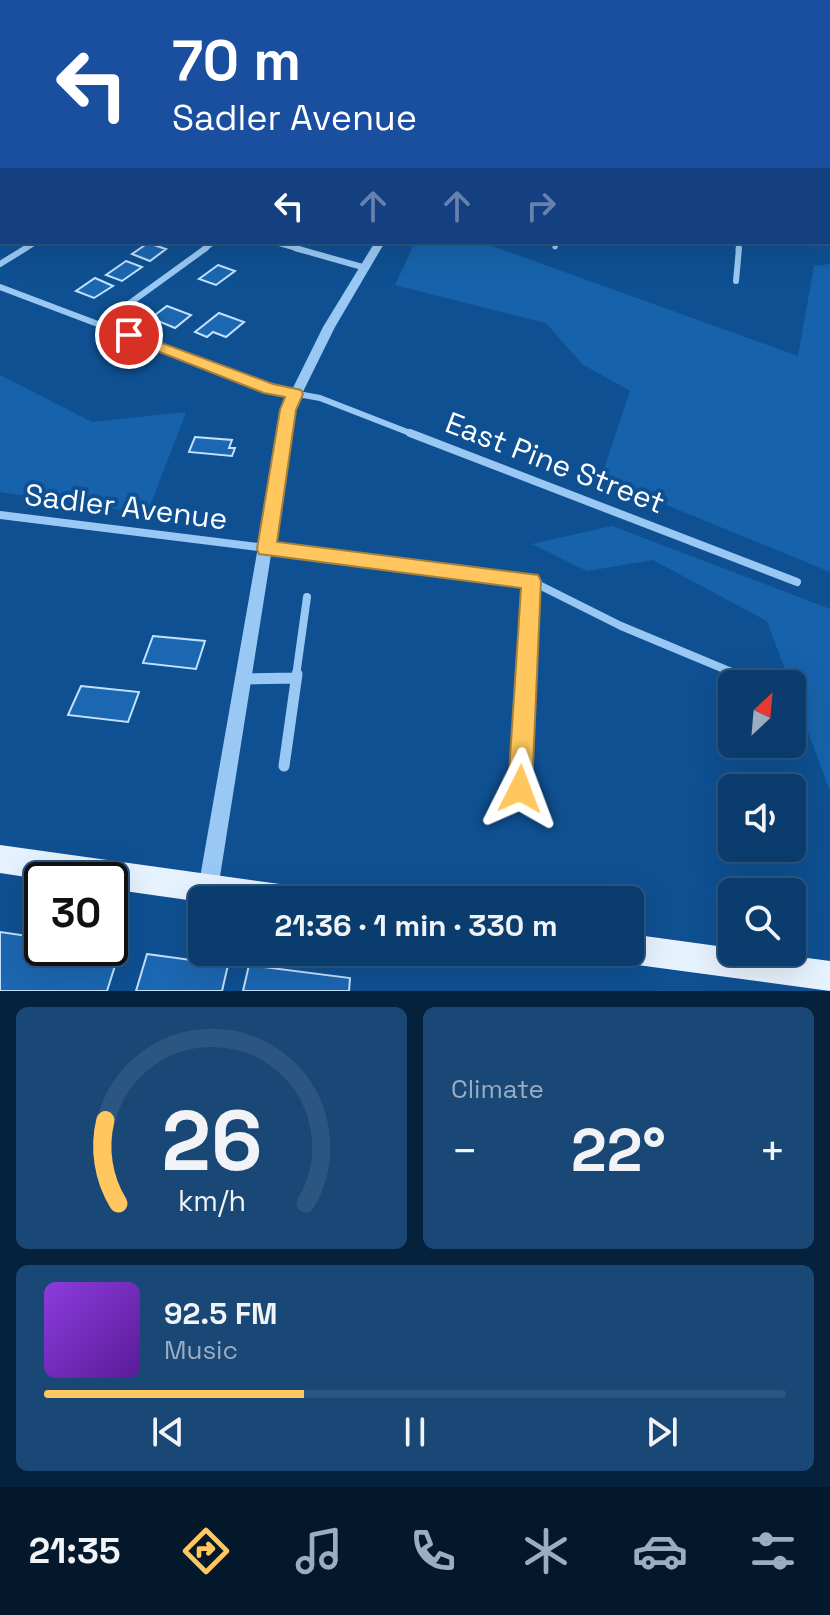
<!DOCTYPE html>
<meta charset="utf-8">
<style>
body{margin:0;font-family:"Space Grotesk",sans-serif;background:#194776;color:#f1f3f6;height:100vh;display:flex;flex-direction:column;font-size:30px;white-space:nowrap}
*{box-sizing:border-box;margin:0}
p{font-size:26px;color:#9aadc2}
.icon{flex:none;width:44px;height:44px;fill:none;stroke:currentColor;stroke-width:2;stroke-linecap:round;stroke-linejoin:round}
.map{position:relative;height:991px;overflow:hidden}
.sheet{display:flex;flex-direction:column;gap:16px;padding:16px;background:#06213c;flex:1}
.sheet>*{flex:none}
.guide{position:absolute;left:0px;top:0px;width:830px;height:244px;box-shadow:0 8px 32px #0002,0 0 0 2px #2b5681;background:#1a4fa0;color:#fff;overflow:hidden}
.needle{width:52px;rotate:26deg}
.tools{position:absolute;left:718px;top:670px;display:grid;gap:16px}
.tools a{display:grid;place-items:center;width:88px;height:88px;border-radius:12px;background:#0b3c6e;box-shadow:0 8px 32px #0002,0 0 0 2px #2b5681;font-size:40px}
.speed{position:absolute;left:24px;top:862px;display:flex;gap:16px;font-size:40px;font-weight:700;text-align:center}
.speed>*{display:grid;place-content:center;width:104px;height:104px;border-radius:50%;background:#0b3c6e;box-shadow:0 8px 32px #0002,0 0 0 2px #2b5681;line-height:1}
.speed .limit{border:4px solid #111;border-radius:12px;background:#fff;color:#111}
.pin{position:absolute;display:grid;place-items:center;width:68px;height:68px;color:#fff;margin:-34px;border:4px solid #fff;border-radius:50%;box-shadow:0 2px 8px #0007}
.me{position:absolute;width:88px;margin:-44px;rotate:3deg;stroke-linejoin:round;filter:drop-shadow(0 0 6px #0008)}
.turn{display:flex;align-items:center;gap:28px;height:168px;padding:0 40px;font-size:36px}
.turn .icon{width:104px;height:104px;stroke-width:2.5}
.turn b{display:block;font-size:56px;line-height:68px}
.lanes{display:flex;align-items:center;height:76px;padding:0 40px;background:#0003;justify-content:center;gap:40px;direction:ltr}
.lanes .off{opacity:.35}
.big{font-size:60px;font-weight:700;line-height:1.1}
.sheet .tile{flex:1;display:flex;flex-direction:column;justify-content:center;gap:12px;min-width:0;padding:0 28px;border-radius:12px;background:#194776}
.sheet .dial{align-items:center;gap:0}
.dial svg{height:208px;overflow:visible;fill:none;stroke:#2b5681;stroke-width:7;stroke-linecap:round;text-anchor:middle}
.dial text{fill:#f1f3f6;stroke:none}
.song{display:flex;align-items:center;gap:24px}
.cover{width:96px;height:96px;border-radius:12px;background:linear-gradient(135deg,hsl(270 70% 55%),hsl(270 70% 35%))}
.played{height:8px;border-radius:4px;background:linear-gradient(90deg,#ffc75d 35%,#2b5681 35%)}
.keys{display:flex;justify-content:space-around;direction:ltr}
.heat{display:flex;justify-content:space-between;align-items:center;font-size:44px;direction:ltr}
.sheet .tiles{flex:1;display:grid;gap:16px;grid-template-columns:1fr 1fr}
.tile:last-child{grid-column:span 2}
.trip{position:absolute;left:188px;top:886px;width:456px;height:80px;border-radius:12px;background:#0b3c6e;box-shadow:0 8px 32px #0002,0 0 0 2px #2b5681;font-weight:700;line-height:80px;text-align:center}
.tabs{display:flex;height:128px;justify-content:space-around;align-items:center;background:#04182c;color:#9aadc2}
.tabs .icon{width:56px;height:56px}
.tabs .active{color:#ffc75d}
.tabs b{font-size:36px;color:#f1f3f6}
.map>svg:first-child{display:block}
.green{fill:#1663ac}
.building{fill:#1c67b2;stroke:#c2e1fe;stroke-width:2}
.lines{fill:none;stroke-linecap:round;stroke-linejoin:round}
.minor-far3{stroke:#9ac8f4;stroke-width:5}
.minor-far2{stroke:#9ac8f4;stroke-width:6}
.minor-far1{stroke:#9ac8f4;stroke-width:8}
.minor{stroke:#9ac8f4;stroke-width:11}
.tertiary{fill:#9ac8f4;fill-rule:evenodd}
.primary{fill:#e7f2ff;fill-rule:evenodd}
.route{fill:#ffc75d;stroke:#a6813c;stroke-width:2}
.labels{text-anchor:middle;stroke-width:8;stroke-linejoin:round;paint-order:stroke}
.street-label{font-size:30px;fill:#fff;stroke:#0f5092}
</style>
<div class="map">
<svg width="830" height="991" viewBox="0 0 830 991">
<rect width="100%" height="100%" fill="#0f5092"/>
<!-- green -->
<path class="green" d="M0,0h225l12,2h-235v65z
M415,242h66l317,114 16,-90 16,-2v308l-229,-94 29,-87 -48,-27 -36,-41 -151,-38z
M0,375l92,47 94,-10 -39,102 -147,-22z
M612,526l218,83v182l-63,-170 -114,-61 -66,11 -55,-27z"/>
<!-- building -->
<path class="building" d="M148,243l18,6 -16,12 -18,-7z
M126,261l16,6 -20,14 -16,-6z
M218,265l17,6 -19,14 -17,-6z
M95,278l18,8 -19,12 -18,-7z
M167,306l24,9 -16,13 -24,-10z
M219,313l25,9 -18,15 -13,-5 -6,5 -12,-5z
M195,437l37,3 -3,8h6l-3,8 -43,-4z
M153,636l52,5 -9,28 -53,-6z
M81,686l58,6 -11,30 -60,-7z
M0,932l42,6v10l78,2 -13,41h-107z
M147,954l81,11 -6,26h-86z
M249,965l101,13 -1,13h-106z"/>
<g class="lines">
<!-- minor-far3 -->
<path class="minor-far3" d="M274,242l28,8
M555,247l2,-5
M23,250l13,-8
M203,250l11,-8
M738,250l1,-8"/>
<!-- minor-far2 -->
<path class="minor-far2" d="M295,248l71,20
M0,264l26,-16
M736,281l3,-33
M0,287l270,102 50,9 95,37
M101,324l105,-76"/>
<!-- minor-far1 -->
<path class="minor-far1" d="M410,433l387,149
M0,515l531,66 90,45 120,50
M296,676l11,-79
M526,676l5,-95"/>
<!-- minor -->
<path class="minor" d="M736,674l5,2
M244,679l51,-1
M284,766l13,-92
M520,789l6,-115"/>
<!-- tertiary -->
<path class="tertiary" d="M375,242h10l-50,85 -41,83 -76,479 -3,7 -7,3 -7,-3 -3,-7 84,-479 41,-83z"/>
<!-- primary -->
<path class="primary" d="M0,845l287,40 10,5 5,10h-100v2l-92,-13v-9h-64l-46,-7z
M630,934l102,14v4h31l67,9v30l-200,-27 -11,-4 -3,-8h14z"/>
</g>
<!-- route -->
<path class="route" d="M129,331l144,53 28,6 2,4 -7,16 -19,132 261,33 3,6 -9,208 -3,9 -9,3 -9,-3 -3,-9 13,-201 -262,-34 -2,-5 23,-139 5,-13 -21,-4 -140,-55v-6z"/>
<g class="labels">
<!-- street labels -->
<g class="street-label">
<text transform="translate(555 463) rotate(21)" y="10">East Pine Street</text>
<text transform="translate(126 507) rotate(7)" y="10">Sadler Avenue</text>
</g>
</g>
</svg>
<div class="tools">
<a><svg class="needle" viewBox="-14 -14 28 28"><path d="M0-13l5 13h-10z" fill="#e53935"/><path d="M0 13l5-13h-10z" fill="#9aadc2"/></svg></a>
<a><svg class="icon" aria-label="sound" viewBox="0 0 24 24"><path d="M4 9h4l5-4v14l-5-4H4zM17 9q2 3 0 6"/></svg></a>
<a><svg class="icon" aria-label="search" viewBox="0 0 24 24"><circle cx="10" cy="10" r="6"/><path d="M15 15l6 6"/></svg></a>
</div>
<div class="speed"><div class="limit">30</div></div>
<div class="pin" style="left:129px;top:335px;background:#d93025"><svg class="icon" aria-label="arrive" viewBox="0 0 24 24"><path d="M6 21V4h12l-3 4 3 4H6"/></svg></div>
<svg class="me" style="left:520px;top:789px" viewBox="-20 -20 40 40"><path d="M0-17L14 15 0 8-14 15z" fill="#ffc75d" stroke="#fff" stroke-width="4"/></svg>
<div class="trip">21:36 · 1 min · 330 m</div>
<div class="guide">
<div class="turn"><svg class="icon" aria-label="left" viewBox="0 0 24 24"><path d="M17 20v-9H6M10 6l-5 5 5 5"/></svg><div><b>70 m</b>Sadler Avenue</div></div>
<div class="lanes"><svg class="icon" aria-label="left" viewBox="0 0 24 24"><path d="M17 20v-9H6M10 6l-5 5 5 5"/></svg><svg class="icon off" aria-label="ahead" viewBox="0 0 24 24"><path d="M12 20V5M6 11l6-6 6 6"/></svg><svg class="icon off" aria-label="ahead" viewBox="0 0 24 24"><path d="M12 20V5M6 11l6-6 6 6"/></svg><svg class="icon off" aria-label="right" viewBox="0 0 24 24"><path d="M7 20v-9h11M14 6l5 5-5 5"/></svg></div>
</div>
</div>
<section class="sheet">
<div class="tiles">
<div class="tile dial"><svg viewBox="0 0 100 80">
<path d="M14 69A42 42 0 1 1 86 69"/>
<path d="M14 69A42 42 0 0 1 9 37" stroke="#ffc75d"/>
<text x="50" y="56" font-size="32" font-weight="700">26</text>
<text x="50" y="72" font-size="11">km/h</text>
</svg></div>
<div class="tile"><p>Climate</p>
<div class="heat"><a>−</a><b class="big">22°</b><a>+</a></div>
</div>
<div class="tile">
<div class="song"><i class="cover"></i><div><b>92.5 FM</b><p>Music</p></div></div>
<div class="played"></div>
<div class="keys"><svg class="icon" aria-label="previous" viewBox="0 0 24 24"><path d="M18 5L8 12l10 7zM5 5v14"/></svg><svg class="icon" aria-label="pause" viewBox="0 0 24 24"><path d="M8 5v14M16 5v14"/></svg><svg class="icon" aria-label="next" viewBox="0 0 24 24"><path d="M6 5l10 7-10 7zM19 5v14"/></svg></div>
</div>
</div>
</section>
<nav class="tabs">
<b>21:35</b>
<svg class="icon active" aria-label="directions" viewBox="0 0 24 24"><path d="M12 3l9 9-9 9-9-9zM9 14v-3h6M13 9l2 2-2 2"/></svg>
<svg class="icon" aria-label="music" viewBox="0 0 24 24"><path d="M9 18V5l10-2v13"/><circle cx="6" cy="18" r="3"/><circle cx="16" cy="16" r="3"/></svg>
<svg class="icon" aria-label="phone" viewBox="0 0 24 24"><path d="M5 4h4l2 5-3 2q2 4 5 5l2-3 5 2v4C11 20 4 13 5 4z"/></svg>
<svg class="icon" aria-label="climate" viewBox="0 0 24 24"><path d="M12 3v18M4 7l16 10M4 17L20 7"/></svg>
<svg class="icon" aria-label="car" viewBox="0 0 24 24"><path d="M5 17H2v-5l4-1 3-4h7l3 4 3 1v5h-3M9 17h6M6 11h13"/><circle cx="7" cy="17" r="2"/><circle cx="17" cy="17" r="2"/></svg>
<svg class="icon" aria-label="filters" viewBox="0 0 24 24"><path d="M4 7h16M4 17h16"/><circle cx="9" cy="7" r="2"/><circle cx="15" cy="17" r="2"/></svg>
</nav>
